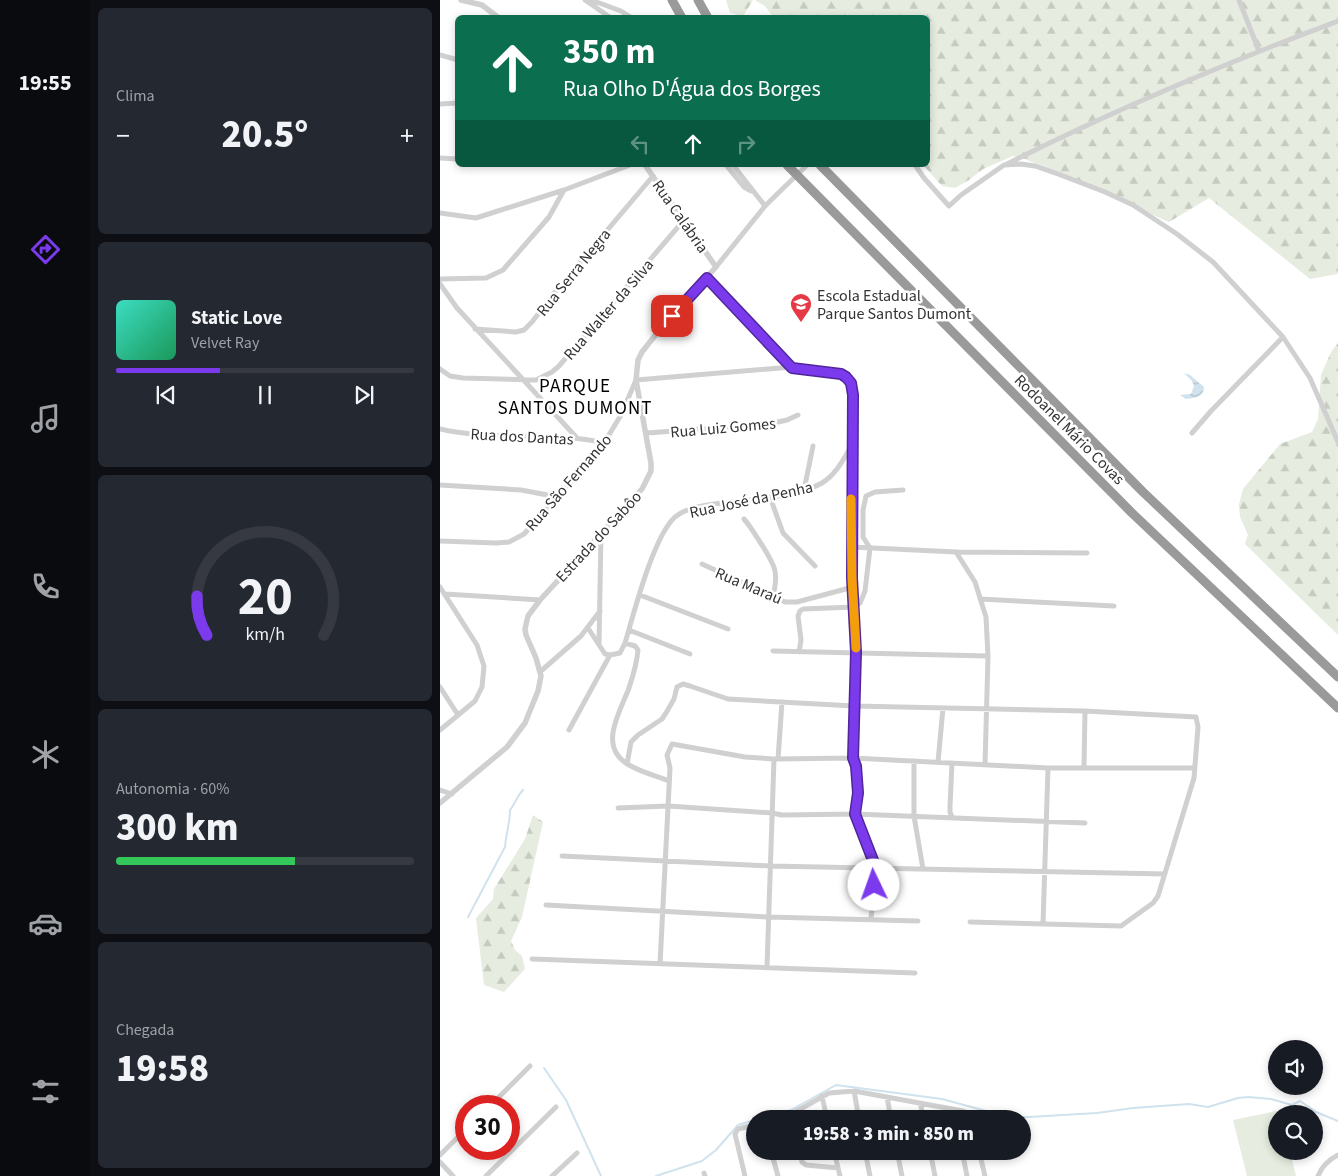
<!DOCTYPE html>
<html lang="pt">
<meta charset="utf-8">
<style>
body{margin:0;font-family:"Source Sans 3",sans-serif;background:#242831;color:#f1f3f6;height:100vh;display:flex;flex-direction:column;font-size:19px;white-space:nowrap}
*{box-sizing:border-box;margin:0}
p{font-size:16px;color:#9ea1a6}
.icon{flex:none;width:28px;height:28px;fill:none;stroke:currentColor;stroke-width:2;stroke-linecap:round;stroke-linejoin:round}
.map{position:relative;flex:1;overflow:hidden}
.side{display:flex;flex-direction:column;gap:8px;padding:8px;background:#0d0f14;width:350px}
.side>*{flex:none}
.banner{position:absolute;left:15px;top:15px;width:475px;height:152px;border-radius:8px;box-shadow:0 2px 8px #0003;background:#0b6e4f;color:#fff;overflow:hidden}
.tools{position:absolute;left:828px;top:1040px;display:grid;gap:10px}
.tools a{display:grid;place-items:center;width:55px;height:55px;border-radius:50%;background:#171b24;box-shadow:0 2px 8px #0003;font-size:25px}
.speed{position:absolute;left:15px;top:1095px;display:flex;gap:10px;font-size:25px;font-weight:700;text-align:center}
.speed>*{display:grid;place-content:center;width:65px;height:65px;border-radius:50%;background:#171b24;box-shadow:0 2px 8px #0003;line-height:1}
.speed .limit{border:8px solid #d22;background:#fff;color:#111}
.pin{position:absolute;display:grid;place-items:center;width:42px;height:42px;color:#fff;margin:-21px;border-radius:10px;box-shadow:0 2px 8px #0006}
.me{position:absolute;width:55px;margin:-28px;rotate:357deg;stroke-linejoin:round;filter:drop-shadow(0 0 4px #0008)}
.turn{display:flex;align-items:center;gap:18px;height:105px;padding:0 25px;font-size:22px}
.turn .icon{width:65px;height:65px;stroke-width:2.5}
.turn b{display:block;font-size:35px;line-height:42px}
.lanes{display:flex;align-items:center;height:48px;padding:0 25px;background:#0003;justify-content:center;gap:25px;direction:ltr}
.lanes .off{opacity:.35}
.big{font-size:38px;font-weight:800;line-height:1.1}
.side .tile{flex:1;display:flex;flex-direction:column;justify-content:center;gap:8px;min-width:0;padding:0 18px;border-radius:8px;background:#242831}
.side .dial{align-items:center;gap:0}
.dial svg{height:130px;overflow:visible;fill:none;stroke:#363941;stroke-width:7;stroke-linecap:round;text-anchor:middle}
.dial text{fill:#f1f3f6;stroke:none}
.song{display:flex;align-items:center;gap:15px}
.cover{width:60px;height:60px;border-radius:8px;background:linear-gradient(135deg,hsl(170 70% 55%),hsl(150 70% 35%))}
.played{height:5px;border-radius:2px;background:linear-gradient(90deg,#7c3aed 35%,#363941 35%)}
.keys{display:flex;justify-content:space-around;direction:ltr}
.heat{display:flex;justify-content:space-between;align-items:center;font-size:28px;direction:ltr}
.charge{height:8px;border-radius:4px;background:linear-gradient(90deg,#34c759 60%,#363941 0)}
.trip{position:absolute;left:306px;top:1110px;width:285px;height:50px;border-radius:25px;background:#171b24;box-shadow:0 2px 8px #0003;font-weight:800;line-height:50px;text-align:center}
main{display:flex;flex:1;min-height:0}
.tab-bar{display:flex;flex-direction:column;width:90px;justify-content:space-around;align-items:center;background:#090b0e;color:#9ea1a6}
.tab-bar .icon{width:35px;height:35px}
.tab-bar .current{color:#7c3aed}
.tab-bar b{font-size:22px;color:#f1f3f6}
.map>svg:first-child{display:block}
.forest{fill:url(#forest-firs)}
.park{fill:#e6ecdf}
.water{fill:url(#water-waves)}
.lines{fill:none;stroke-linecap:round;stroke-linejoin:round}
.stream{stroke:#cfe2ee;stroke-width:2}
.minor{stroke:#d0d0d0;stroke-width:5}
.tertiary{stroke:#d0d0d0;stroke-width:5.5}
.motorway{stroke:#9a9a9a;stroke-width:9}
.route-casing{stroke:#51269a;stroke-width:12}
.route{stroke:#7c3aed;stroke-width:9}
.slow{stroke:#f59e0b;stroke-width:9}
.labels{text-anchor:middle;stroke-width:5;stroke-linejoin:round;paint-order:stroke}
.street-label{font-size:16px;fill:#333;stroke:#fff}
.poi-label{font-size:16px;fill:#333;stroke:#fff;text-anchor:start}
.quarter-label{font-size:19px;letter-spacing:1px;fill:#000;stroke:#fff}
</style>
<main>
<nav class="tab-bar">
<b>19:55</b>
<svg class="icon current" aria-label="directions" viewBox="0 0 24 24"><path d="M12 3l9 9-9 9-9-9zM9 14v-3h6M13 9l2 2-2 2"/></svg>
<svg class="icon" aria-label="music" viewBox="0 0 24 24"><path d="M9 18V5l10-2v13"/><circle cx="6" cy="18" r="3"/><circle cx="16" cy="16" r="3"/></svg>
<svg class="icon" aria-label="phone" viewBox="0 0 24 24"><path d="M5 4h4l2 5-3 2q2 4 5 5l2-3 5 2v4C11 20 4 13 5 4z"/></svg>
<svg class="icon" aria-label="climate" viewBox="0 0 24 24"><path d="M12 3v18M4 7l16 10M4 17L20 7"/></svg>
<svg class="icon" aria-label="car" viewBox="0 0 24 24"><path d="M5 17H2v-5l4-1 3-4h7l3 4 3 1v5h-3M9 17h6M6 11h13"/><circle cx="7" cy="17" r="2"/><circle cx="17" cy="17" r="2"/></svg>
<svg class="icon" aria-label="filters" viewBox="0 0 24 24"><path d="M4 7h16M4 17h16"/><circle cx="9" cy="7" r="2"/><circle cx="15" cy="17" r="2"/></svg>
</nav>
<section class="side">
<div class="tile"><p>Clima</p>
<div class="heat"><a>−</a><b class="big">20.5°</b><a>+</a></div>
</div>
<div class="tile">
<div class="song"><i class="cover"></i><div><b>Static Love</b><p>Velvet Ray</p></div></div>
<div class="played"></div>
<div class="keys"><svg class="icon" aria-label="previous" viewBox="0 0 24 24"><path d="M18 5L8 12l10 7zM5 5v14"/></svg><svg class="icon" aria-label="pause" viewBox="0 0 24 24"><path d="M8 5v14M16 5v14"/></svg><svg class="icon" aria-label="next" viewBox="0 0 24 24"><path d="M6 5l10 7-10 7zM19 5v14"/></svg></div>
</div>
<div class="tile dial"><svg viewBox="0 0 100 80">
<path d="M14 69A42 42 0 1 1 86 69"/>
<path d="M14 69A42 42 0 0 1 8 45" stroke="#7c3aed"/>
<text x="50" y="56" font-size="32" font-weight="700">20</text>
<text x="50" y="72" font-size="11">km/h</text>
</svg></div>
<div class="tile"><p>Autonomia · 60%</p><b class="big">300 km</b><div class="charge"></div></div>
<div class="tile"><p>Chegada</p><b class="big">19:58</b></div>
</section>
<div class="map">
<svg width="898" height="1176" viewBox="0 0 898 1176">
<defs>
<pattern id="forest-firs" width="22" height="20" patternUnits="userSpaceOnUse" patternTransform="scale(1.25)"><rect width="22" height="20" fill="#e6ecdf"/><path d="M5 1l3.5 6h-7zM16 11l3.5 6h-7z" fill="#c6cbc0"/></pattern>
<pattern id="water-waves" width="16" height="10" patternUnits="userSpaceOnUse" patternTransform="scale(1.25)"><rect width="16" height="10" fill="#cfe2ee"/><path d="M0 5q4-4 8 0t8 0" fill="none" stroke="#b2c2cd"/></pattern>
</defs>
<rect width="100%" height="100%" fill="#fff"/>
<!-- forest -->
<path class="forest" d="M286,0h27l-10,16 -13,-3z
M315,0h583v274l-28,5 -101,-81 -40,24 -144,-63 -12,-3 -30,13 -14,11 -14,8 -13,-2 -19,-21h5v-147l-155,-1 -8,-11z
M898,343v292l-93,-91 3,-10 -8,-17 -1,-13 4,-15 37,-45 32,-12 6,-13 3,-44 10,-23z
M93,815l10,7 -21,95 -11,24 4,9 7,6 3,13 -21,23 -20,-7 -8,-67 17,-19 1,-10 31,-50z"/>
<!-- park -->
<path class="park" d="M841,1110l1,4h-6v37h14l6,25h-49l-14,-56z"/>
<!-- water -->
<path class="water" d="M744,373l6,2 14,12c0,10 -10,11 -18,12l-6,-4 11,-1 3,-8 -2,-5z"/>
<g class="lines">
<!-- stream -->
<path class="stream" d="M28,917l37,-70c1,-13 5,-25 5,-37 5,-6 7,-14 13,-20
M104,1068l22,32 35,76
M320,1119l31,-9 45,-25 106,14 70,19 85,-5 36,-5 56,-4 19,3 30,-9 10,-1 23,2 21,6 8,-4 16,11 22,9
M216,1176l46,-15 14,-11 22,-25 17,-5"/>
<!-- minor -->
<path class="minor" d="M145,0l26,18
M151,0l30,11 11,7
M799,0l20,51
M0,55l18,5
M0,104l18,-1
M0,158l18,1
M567,164c107,-54 219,-101 331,-143
M286,165l18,22 7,4
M293,165l32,41
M475,165l9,13 25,28 12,-11 43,-30 17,-1 14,2 23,8 47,18 28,13 44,29 36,28 70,75 27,41 28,64
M0,213l36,5 88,-28 66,-25
M276,267l49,-61 42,-41
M267,278l85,89 49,7 5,3 5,6 2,12 -2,183 5,74 -3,106 3,8 2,27 -3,21 21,54 -5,51
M0,279l46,-1 17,-8 46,-53 15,-27
M0,284l17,24 120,130
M35,329l41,3 8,-2 8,-8 23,-30 98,-116
M0,369l10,7 13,2 73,2 16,-8 7,-6 125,-146
M0,429c54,13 111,1 165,14
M207,433l122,-9 18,-4 11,-5
M752,433l19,-22 72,-74
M0,485l81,5 37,7
M364,490l9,-44
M330,497l13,36 32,33
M304,519c7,8 12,17 18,26 13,21 17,27 11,51
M0,541l56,2 13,-1 15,-8 77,-86 20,-33 15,-35 156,-13
M412,547l104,5 131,1
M516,552l19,30 11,35 2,39 -3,109
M262,564l83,38h12l56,-15
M0,587l37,58 7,21 -2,21 -7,14 -35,29
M5,594l95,6
M200,595l88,34
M540,599l134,7
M148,628l17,26 5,1 10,-2 5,-10c9,-30 28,-106 50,-126 11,-9 26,-11 39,-13 29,-4 84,-7 108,-21 14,-8 22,-25 30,-38
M189,630l61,24
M185,643l10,3 3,4c-1,13 -5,26 -9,38 -9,24 -32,59 0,77 12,7 27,11 40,16
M159,644l2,-111
M333,651l215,5
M359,652l2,-12 -3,-24 2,-5 3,-2 51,-2 6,-4 5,-12 5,-43 -7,-11v-27l3,-14 9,-4 28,-2
M101,671l40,-35 19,-25
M0,687l18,28
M129,730l41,-75
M338,759l4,-57
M474,761v55l9,53
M498,762l5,-54
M512,763l-2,43v6l2,5
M187,764l4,-22 7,-7 24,-16 4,-6 8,-14 3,-12 6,-3 7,2 38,13 126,7 231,5 111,6 2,10 -4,51 -36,118 -5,7 -32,23 -151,-4
M644,768l1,-57
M0,790l12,4
M178,808l50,-2 104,7 10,2 73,-1 230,9
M122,856l208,10 395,8
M106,905l222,12 150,4
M603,924l5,-156
M92,959l383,14
M220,964l10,-196 -3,-13 5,-11 73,13 29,2 79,-1 195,10h147
M327,967l7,-208
M414,1091l5,28
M382,1096l5,23
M447,1097l4,22
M480,1103l4,16
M50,1106l40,-40
M512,1110l2,9
M335,1119l20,-7 34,-19 25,-2 109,20 4,2 4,6
M331,1151l7,25
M360,1151l2,11 4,3 32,3
M394,1151l6,25
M425,1151l5,25
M457,1151l5,25
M490,1151l5,25
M522,1151l5,25
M539,1151l6,25
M0,1155l26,-26
M0,1162l13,14
M264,1173l1,3
M46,1176l70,-69
M112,1176l25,-23
M305,1176l-10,-42 3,-5 17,-4
M878,1176c4,-10 10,-16 20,-21"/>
<!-- tertiary -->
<path class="tertiary" d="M21,0l21,5 17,13
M0,803l67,-56 18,-24 13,-32 3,-15 -5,-18 -10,-23 -1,-6 3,-13 12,-16 102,-111 9,-18v-8l-15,-83 2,-20 4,-8 19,-24 55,-61 -71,-102"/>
<!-- motorway -->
<path class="motorway" d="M232,0l10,18
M258,0l10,18
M347,165l345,348 206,195
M380,165l323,327 195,185"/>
</g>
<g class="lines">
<!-- route casing -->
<g class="route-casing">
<path id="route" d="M232,316l35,-38 85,90 49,6 5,3 5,6 2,12 -1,183 4,74 -3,106 3,8 2,27 -3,21 21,54 -2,17"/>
</g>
<!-- route -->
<use href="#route" class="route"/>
<!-- slow -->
<path class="slow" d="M411,499l1,79 4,70"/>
</g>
<!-- icons -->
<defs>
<g id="school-pin" transform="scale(1.125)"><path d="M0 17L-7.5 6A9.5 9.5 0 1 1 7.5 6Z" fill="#e63946" stroke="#fff"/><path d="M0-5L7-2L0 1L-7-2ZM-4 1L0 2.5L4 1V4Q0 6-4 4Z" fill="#fff"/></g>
</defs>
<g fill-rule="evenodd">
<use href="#school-pin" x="361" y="304"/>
</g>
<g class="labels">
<!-- street labels -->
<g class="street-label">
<text transform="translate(241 216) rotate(55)" y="6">Rua Calábria</text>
<text transform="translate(133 272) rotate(-51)" y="6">Rua Serra Negra</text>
<text transform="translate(168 309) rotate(-49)" y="6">Rua Walter da Silva</text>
<text transform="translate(283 427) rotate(-5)" y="6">Rua Luiz Gomes</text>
<text transform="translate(630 429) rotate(45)" y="6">Rodoanel Mário Covas</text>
<text transform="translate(82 436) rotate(3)" y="6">Rua dos Dantas</text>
<text transform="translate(128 482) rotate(-49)" y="6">Rua São Fernando</text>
<text transform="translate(311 499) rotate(-12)" y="6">Rua José da Penha</text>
<text transform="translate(158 536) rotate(-47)" y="6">Estrada do Sabôo</text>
<text transform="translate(309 585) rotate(23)" y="6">Rua Maraú</text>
</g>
<!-- poi labels -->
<g class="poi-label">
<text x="377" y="301">Escola Estadual<tspan x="377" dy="18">Parque Santos Dumont</tspan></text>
</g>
<!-- quarter labels -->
<g class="quarter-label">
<text x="135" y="392">PARQUE<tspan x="135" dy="22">SANTOS DUMONT</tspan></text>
</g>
</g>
</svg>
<div class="tools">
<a><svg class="icon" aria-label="sound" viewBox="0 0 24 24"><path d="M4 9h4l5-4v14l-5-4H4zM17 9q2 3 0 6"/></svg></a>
<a><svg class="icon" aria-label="search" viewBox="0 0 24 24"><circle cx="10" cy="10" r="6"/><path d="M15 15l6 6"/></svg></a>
</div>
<div class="speed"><div class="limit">30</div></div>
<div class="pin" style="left:232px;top:316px;background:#d93025"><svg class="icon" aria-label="arrive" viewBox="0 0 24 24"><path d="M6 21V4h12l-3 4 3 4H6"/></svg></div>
<svg class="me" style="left:434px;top:885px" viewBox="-20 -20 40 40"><circle r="19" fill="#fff"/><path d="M0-13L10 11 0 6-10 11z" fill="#7c3aed"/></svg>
<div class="trip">19:58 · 3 min · 850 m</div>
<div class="banner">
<div class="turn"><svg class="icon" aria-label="ahead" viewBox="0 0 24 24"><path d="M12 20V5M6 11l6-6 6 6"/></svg><div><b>350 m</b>Rua Olho D'Água dos Borges</div></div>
<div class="lanes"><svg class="icon off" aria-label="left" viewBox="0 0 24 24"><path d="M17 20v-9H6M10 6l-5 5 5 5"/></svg><svg class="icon" aria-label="ahead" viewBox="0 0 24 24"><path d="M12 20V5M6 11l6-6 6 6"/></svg><svg class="icon off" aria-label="right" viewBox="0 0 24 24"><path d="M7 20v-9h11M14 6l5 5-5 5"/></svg></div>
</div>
</div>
</main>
